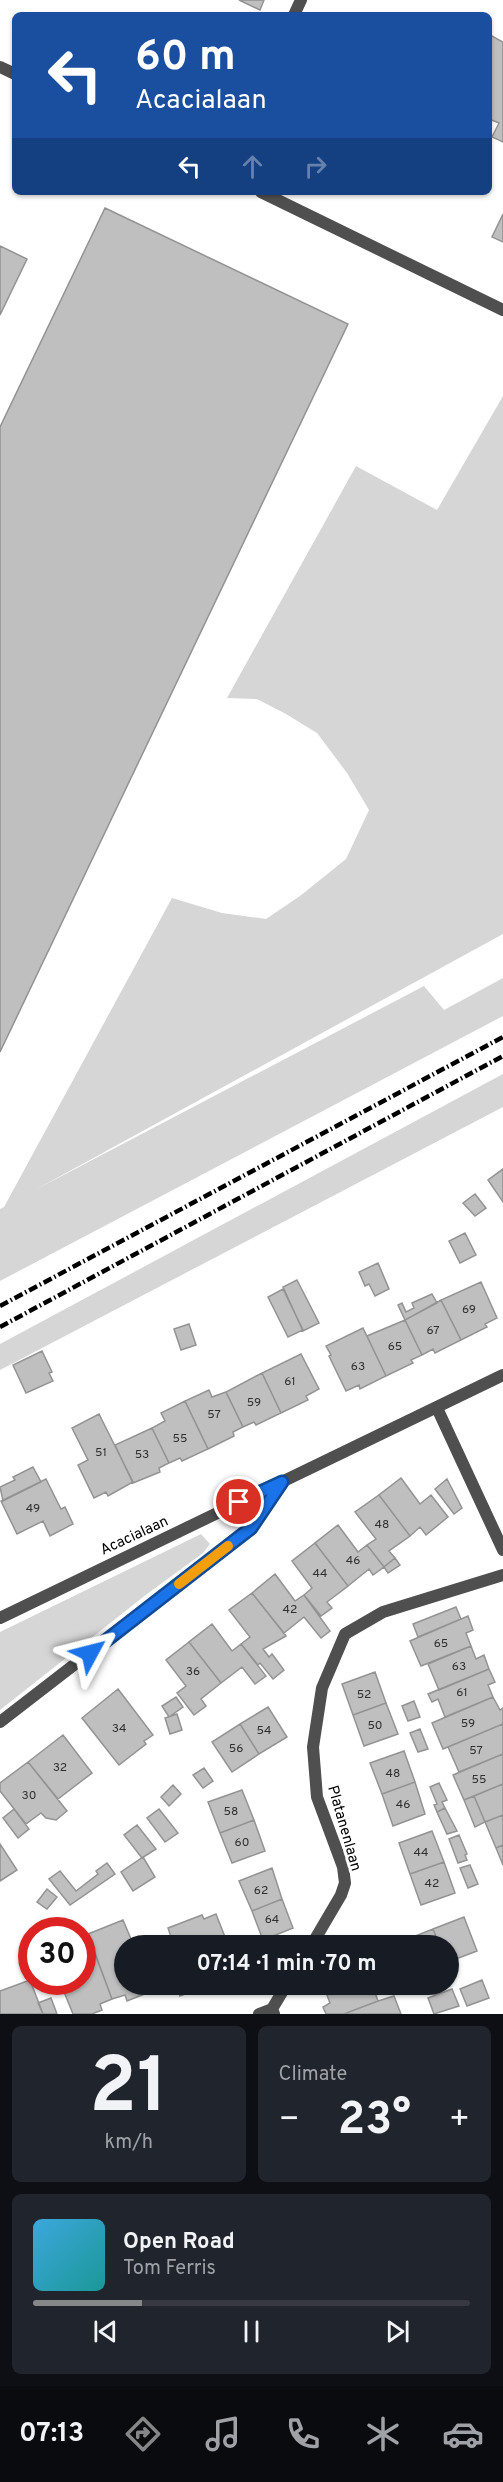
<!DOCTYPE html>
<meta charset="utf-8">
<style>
body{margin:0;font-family:Overpass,sans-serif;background:#20242c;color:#f1f3f6;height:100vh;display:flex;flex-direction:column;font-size:22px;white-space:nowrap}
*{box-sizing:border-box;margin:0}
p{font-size:20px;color:#9ea1a6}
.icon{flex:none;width:33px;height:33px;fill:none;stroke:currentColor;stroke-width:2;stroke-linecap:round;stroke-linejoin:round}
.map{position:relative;height:2014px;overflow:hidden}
.details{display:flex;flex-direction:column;gap:12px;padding:12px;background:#0d0f14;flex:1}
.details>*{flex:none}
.top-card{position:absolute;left:12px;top:12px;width:480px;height:183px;border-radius:9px;box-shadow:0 2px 4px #0004;background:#1a4fa0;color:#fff;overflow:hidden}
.speed{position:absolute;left:18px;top:1917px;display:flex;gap:12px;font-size:30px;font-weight:700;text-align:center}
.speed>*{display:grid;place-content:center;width:78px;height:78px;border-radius:50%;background:#171b24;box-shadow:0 2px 4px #0004;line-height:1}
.speed .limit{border:9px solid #d22;background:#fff;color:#111}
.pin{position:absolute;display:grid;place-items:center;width:51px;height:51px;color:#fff;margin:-26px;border:3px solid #fff;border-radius:50%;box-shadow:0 2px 6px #0007}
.me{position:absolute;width:66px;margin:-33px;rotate:52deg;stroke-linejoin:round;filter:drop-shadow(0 0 4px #0008)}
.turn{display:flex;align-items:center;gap:21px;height:126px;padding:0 24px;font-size:27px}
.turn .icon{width:78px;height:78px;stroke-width:2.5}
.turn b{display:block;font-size:42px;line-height:51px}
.lanes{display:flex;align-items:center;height:57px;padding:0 24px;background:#0003;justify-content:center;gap:30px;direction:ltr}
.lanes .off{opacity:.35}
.big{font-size:45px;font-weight:700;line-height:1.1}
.details .widget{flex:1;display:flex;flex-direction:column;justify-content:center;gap:9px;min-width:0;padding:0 21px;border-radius:9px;background:#20242c}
.details .dial{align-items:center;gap:0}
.dial b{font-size:78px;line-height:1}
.song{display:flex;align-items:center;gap:18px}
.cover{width:72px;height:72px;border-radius:9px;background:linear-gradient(135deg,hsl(200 70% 55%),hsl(180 70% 35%))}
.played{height:6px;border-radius:3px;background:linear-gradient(90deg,#858687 25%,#363941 25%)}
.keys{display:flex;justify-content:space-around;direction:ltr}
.heat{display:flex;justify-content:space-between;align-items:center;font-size:33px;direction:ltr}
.details .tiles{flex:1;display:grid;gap:12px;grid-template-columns:1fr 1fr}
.widget:last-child{grid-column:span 2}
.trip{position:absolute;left:114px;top:1935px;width:345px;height:60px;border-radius:30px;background:#171b24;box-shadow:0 2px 4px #0004;font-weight:700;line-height:60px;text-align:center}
.menu{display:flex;height:96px;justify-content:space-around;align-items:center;background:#090b0e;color:#9ea1a6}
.menu .icon{width:42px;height:42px}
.menu .active{color:#858687}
.menu b{font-size:27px;color:#f1f3f6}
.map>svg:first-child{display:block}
.green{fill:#d6d6d6}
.building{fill:#bfbfbf;stroke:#939393;stroke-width:1.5}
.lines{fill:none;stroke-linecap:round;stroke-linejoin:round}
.lane{stroke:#4f4f4f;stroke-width:12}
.street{stroke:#4f4f4f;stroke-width:12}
.rail{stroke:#000;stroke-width:4.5;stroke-dasharray:9 3 1.5 3;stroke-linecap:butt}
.route-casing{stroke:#114b97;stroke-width:15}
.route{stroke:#1a73e8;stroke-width:10}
.slow{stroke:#f59e0b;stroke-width:10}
.labels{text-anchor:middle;stroke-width:6;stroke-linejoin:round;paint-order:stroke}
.number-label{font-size:12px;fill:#303030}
.street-label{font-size:15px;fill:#000;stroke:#fff}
</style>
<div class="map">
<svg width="503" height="2014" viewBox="0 0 503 2014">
<rect width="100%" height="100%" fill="#fff"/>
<!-- green -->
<path class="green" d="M503,396v538l-468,256 389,-204 20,24 59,-32v38l-503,265v-72l4,-2 168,-309 50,15 44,6 34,-23 46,-37 23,-49 -22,-37 -30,-40 -31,-19 -29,-15 -30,-1 129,-232 81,44z
M503,1074v33l-503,263v-26z
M201,1534l9,10 -7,9 -56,41 -147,116v-78z"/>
<!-- building -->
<path class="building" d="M239,0h25l-4,10z
M490,35l13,7v100l-11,-5 7,-14 -10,-4z
M105,208l243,116 -348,728v-625z
M503,214v28l-11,-5z
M0,246l27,13 -27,56z
M503,1169v33l-15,-22z
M475,1194l11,14 -11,8 -12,-13z
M465,1233l11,22 -16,8 -11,-22z
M378,1263l11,26 -14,7 -6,-12 -4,2 -6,-14z
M297,1280l22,43 -16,8 -20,-44z
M481,1282l16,36 -12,6 2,3 -26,13 -20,-40z
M283,1289l20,41 -15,7 -20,-40z
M432,1294l5,9 -32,17 -7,-15 4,-2 4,9 8,-4 -2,-5z
M441,1300l20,40 -26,13 -2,-4 -11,6 -17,-35z
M405,1320l17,35 -11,5 2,3 -27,13 -19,-40z
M189,1324l7,21 -15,5 -7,-21z
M363,1328l23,48 -26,13 -1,-4 -13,6 -17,-35 2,-1 -5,-9z
M42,1351l10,21 -3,1 4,8 -27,12 -13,-28z
M301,1354l18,35 -13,7 2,4 -27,13 -19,-40z
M262,1373l19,40 -25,12 -2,-3 -11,5 -17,-35z
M209,1390l3,7 14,-5 17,35 -10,5 1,4 -26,13 -23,-48z
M185,1401l23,48 -26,12 -2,-3 -11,5 -17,-35 13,-7 -4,-8z
M99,1414l34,68 -25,14 -2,-4 -12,6 -16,-33 10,-5 -16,-32z
M152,1428l17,35 -10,5 1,4 -27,11 -18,-38z
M33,1467l8,15 -38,19 -3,-14 15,-7 -2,-3z
M401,1478l19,26 11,-9 17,22 -22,18 -6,-8 -10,9 -31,-41z
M46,1479l15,30 4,-2 8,17 -23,12 -7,-15 -26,13 -16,-33z
M447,1479l15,29 -8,6 -19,-25z
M379,1495l31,41 -21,15 6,7 -11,9 -17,-22 9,-6 -21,-27z
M338,1525l20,27 9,-7 17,22 -11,8 -4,-6 -21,17 -33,-43z
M315,1543l33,43 -21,16 5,6 -11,8 -17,-21 8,-7 -20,-27z
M395,1558l5,7 -12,8 -4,-6z
M275,1574l20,27 9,-6 26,36 -9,7 -17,-21 -20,16 -32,-40z
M252,1593l34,43 -23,13 6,8 3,-3 12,16 -11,9 -13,-16 -2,2 -17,-21 9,-7 -21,-27z
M456,1607l5,12 -43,18 -5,-13z
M468,1616l5,14 -7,3 5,13 -50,20 -11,-25z
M212,1624l20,27 9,-7 25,32 -11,8 -13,-17 -21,16 -32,-41z
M189,1642l32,41 -20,16 5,7 -12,9 -17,-22 9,-7 -20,-26z
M471,1646l5,13 8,-4 5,14 -50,21 -11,-26z
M489,1669l6,13 -7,3 5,12 -48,20 -7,-18 -6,3 -4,-8z
M375,1672l11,31 -33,12 -11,-31z
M118,1689l35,46 -9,6 2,3 -27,21 -37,-47z
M176,1697l7,10 -14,10 -7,-11z
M493,1697l7,13 3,-2v16l-60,25 -11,-26z
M414,1701l6,16 -12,4 -6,-15z
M386,1703l12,31 -34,12 -11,-31z
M268,1707l19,30 -28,17 -19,-30z
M177,1714l5,16 -12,4 -5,-16z
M240,1724l19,30 -27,18 -20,-30z
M503,1724v30l-44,18 -11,-25z
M420,1729l8,20 -10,3 -8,-19z
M63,1735l29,38 -34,26 -30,-37z
M404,1751l11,31 -33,12 -12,-31z
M503,1754v30l-39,16 -11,-25z
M28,1762l39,49 -11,9 -10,-2 -5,-5 -15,11 -26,-33v-8z
M204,1768l9,13 -10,7 -10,-13z
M415,1782l10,32 -32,12 -11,-32z
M439,1783l8,17 -5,2 3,6 -8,4 -3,-7 3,-1 -7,-17z
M503,1784v31l-18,7 -11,-26z
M173,1785l8,9 -12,12 -8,-9z
M242,1790l12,30 -34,13 -12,-31z
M474,1796l11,26 -10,5 -11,-27z
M445,1808l12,23 -10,3 -10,-22z
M14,1809l15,20 -11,9 -15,-20z
M159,1809l19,24 -13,9 -18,-24z
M503,1815v30l-7,3 -11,-26z
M254,1820l11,31 -33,12 -12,-30z
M137,1825l19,24 -14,9 -18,-23z
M432,1831l12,31 -34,12 -11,-31z
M459,1835l8,19 -2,1 2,5 -9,3 -9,-24z
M0,1844l17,26 -17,11z
M503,1845v20l-7,-17z
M143,1857l12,20 -22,14 -12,-19z
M444,1862l11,31 -34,12 -11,-31z
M107,1863l8,11 -45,31 -21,-26 11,-8 16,20 22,-17 -2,-3z
M470,1865l8,19 -10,4 -8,-20z
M272,1868l10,31 -30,12 -13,-30z
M47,1889l10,8 -10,12 -10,-7z
M282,1899l11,29 -30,12 -11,-29z
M216,1914l11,28 4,-1 1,5h-58l-6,-18 34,-13 2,4z
M464,1917l13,34 -29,11v-16h-8l-7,-17z
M123,1920l11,26h-10v38h25l3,7 -25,10 -2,-6 -13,4 -24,-65z
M433,1929l7,17h-35l-2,-5z
M95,1954l17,45 -12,5 2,6 -10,4h-19l-13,-32h22v-23z
M30,1980l13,34h-43v-23z
M482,1980l7,18 -22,8 -7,-17z
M175,1984h36l-31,12z
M339,1984h33l6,17 -34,13h-18l-3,-7 7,-4 -5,-13z
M452,1989l7,17 -25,8 -6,-16z
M394,1996l7,18h-57l34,-13z
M51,1998l6,16h-14l-5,-11z"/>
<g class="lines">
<!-- lane -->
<path class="lane" d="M294,15l7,-15
M0,67l15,7
M261,192l242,118"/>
<!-- street -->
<path class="street" d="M437,1408l66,142
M0,1618l503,-243
M0,1722l251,-194 30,-44
M311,1946l30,-51 4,-12 -2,-16 -26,-70 -4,-50 9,-59 23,-54 38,-22 120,-37
M272,2009l15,-25
M259,2014l13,-5 2,5"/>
<!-- rail -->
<path class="rail" d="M0,1306l503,-269
M0,1327l503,-271"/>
</g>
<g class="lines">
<!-- route casing -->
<g class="route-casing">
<path id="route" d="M90,1653l161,-125 31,-46 -43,20"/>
</g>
<!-- route -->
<use href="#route" class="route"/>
<!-- slow -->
<path class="slow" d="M179,1584l49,-38"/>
</g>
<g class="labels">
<!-- number labels -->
<g class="number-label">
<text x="469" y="1313">69</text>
<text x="433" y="1334">67</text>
<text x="395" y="1350">65</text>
<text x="358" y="1370">63</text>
<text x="290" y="1385">61</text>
<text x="254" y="1406">59</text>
<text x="214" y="1418">57</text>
<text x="180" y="1442">55</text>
<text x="101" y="1456">51</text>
<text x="142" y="1458">53</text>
<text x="33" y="1512">49</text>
<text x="382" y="1528">48</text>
<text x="353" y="1564">46</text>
<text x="320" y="1577">44</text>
<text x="290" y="1613">42</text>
<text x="441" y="1647">65</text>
<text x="459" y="1670">63</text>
<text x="193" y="1675">36</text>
<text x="462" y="1696">61</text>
<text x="364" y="1698">52</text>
<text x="468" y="1727">59</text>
<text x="375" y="1729">50</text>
<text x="119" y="1732">34</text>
<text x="264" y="1734">54</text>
<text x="236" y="1752">56</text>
<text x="476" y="1754">57</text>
<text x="60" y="1771">32</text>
<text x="393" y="1777">48</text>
<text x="479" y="1783">55</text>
<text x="29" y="1799">30</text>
<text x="403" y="1808">46</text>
<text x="231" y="1815">58</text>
<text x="242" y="1846">60</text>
<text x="421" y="1856">44</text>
<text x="432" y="1887">42</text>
<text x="261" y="1894">62</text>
<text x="272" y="1923">64</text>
</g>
<!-- street labels -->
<g class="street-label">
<text transform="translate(134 1535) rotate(-25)" y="5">Acacialaan</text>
<text transform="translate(345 1828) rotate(74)" y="5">Platanenlaan</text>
</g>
</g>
</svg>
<div class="speed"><div class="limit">30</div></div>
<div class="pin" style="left:239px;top:1502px;background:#d93025"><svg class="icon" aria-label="arrive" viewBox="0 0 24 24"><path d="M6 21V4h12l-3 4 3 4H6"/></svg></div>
<svg class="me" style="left:90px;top:1653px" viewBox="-20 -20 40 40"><path d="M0-17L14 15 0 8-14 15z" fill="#1a73e8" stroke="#fff" stroke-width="4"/></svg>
<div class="trip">07:14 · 1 min · 70 m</div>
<div class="top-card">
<div class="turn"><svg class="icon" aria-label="left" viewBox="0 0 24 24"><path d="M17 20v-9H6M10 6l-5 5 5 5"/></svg><div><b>60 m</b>Acacialaan</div></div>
<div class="lanes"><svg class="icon" aria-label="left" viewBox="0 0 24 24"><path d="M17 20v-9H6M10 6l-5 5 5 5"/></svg><svg class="icon off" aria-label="ahead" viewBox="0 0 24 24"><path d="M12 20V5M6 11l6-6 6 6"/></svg><svg class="icon off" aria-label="right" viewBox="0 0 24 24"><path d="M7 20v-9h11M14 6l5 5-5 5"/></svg></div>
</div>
</div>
<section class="details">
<div class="tiles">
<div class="widget dial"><b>21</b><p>km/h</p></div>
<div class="widget"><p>Climate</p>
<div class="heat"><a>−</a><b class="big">23°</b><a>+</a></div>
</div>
<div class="widget">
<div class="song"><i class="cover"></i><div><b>Open Road</b><p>Tom Ferris</p></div></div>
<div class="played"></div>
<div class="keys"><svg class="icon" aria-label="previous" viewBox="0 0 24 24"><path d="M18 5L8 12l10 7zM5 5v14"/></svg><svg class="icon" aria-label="pause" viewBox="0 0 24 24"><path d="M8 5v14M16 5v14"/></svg><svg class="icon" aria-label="next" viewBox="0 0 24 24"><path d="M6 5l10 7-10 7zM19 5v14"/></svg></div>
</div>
</div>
</section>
<nav class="menu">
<b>07:13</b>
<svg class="icon active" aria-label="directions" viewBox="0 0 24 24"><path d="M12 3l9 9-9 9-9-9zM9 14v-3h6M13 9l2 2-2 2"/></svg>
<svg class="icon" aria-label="music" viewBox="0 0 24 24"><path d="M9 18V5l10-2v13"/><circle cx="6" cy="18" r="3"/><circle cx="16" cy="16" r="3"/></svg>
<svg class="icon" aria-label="phone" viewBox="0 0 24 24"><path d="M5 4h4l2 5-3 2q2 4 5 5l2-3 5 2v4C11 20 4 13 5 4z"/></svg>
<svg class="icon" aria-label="climate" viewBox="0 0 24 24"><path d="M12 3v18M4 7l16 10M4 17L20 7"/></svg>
<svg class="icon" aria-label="car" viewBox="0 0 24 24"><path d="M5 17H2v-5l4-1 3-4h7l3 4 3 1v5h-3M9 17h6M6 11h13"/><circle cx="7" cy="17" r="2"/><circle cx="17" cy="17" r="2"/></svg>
</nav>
